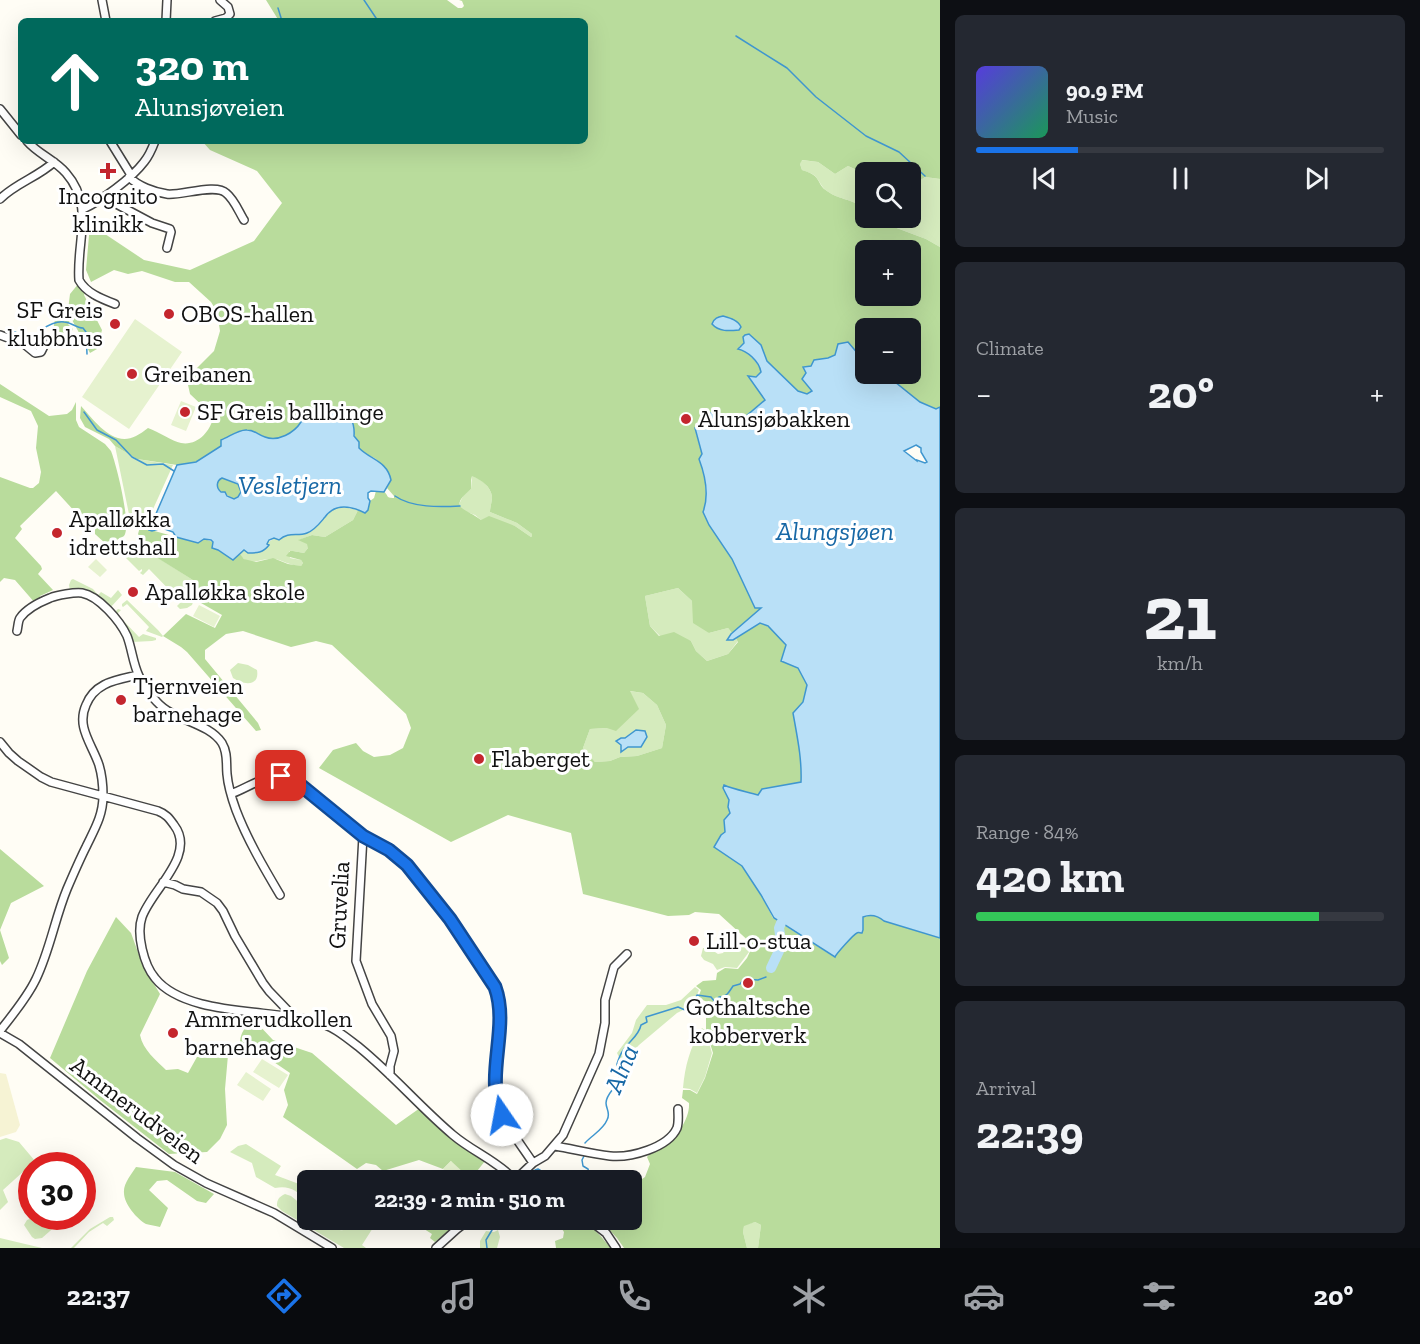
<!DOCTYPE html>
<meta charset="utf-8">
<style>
body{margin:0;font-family:"Zilla Slab",serif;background:#242831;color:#f1f3f6;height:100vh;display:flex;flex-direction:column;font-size:22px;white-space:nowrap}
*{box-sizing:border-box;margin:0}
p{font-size:20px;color:#9ea1a6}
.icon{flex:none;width:33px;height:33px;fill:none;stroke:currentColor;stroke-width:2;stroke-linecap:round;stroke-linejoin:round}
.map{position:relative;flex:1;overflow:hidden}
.details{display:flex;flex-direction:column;gap:15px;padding:15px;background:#0d0f14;width:480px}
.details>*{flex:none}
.hud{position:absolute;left:18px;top:18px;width:570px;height:126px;border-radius:9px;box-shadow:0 6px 24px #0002;background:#00695c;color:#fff;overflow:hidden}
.buttons{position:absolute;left:855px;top:162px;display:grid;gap:12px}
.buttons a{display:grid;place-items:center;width:66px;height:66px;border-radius:9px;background:#171b24;box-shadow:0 6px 24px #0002;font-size:30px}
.speed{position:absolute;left:18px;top:1152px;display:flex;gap:12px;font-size:30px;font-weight:700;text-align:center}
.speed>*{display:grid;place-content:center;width:78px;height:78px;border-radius:50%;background:#171b24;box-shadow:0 6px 24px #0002;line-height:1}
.speed .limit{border:9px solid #d22;background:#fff;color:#111}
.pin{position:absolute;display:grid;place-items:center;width:51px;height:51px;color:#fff;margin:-26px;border-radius:12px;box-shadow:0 3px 9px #0006}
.me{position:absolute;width:66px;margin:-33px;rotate:348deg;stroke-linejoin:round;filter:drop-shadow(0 0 4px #0008)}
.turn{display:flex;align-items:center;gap:21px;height:126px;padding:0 18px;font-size:27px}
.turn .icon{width:78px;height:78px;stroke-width:2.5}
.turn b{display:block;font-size:42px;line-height:51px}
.big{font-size:45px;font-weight:700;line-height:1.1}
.details .tile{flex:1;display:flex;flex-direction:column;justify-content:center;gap:9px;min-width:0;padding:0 21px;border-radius:9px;background:#242831}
.details .dial{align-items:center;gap:0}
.dial b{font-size:78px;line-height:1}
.song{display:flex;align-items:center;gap:18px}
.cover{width:72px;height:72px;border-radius:9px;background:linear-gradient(135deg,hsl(250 70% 55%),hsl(150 70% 35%))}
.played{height:6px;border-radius:3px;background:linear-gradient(90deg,#1a73e8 25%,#363941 25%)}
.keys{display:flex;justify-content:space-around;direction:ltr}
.heat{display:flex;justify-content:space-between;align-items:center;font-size:33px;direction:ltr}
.charge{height:9px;border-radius:4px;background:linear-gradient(90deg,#34c759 84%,#363941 0)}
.trip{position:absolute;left:297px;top:1170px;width:345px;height:60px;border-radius:9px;background:#171b24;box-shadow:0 6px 24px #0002;font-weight:700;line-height:60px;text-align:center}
.menu{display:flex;height:96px;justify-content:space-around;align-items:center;background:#090b0e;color:#9ea1a6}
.menu .icon{width:42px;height:42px}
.menu .current{color:#1a73e8}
.menu b{font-size:27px;color:#f1f3f6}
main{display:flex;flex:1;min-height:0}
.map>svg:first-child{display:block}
.farmland{fill:#f6f3d4}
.green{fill:#d5ebbd;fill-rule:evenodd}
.forest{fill:#b9dc9c;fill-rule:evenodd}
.pitch{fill:#e6f2cf}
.water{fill:#b9e0f7;stroke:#3f96cf;stroke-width:1.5;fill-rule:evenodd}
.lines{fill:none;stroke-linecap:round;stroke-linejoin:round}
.stream{stroke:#3f96cf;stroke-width:1.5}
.river{stroke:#b9e0f7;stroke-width:10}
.minor-casing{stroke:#444;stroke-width:10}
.minor{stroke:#fff;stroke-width:7}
.route-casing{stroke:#114b97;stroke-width:15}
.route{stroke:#1a73e8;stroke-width:10}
.poi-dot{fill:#c4262e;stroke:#fff;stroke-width:2}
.labels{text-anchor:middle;stroke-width:6;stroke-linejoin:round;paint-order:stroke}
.poi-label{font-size:24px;fill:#111;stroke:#fff;text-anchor:start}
.street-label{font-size:24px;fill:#111;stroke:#fff}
.water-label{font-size:26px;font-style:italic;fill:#1768a6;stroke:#fff}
</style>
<main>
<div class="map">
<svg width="940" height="1248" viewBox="0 0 940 1248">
<rect width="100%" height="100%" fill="#fffdf5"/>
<!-- farmland -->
<path class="farmland" d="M0,1073l6,1 14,51 -4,7 -16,5z"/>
<!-- green -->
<path class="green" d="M801,160l17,2 17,12 13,-8 11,5 14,-1 2,2h-9l-1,38c-10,-11 -26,-10 -38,-19 -6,-4 -7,-10 -12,-15 -3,-3 -8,-4 -13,-6l-2,-6z
M925,177l15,2v68l-14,-8 -48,-18 -4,-3h36l1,-31z
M115,446l22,13 36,6 -24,53 -3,3 -13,5 -2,-2z
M472,475c9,5 19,11 20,22 0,5 -2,10 -2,15l27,11 15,11v2l-1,1 -16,-11 -34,-6 -6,-5 -11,-4 -4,-5v-4l4,-8 7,-5z
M343,507l15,3 -5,10 -28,17 -13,-2 -13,5 9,3v5l-4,5 -11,-2h-4l1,7 11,2 2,3 -2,3c-11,0 -18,-6 -27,-7 -14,-2 -24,11 -35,-6l5,-3 23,-6c4,-6 19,-10 27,-10 3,0 6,0 9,-1 6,-2 13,-5 17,-10 9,-9 9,-14 23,-16z
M122,542l16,3 58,37 2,5 -6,18 -5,3 -7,1 -3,-3 4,-4 -32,-33 -6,6 -3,-2 2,-2v-2l-3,2 -26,-26z
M73,579l20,10 5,6 3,-3 10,6 7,-8 4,5 -12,13 -40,-17 -1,-6 2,-5z
M678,588l14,13 17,32 19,-5 4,5 -5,6 6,1 3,-2 2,3 -10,13 -21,7 -11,-10 -5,-10 -31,-5 -10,-10 -5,-30z
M127,600l31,30 5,6 -1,1 -16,-6 3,-4 -22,-23 -4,3 -1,-1v-2z
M118,609l3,1 -4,4 22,23 4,-3 13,4v2l-4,1 -20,1 -18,-29z
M238,663l10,2 9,5c3,17 -14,15 -24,8l-3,-8z
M629,691l14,2 14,12 9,20 -4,23 -25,8 -17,1 -10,4 -15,1 -12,-14 7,-19 17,-1zM636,730l5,17h-13l-7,4c0,-11 7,-15 15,-21z
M730,932l19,20 -12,16 -12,-1 -8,3 -4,-6 -9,-4 -3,-4 2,-8h6l9,6 5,-1 5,-7 -1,-8z
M695,987l4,3 -6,15 -16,8 -38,32 -17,18 -5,-10 15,-20 4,-13 11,-15h19l15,-5z
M702,1028l3,2 7,23 -7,24 -8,16 -7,-4 -7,-1c2,-22 7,-41 19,-60z
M6,1138l13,4 16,19 -32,29 5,12 -8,8v-70z
M246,1144l35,22 -6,9 24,9 8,-1v17c-11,-9 -17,-15 -32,-12l-19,-11 -4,-14 -22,-11 8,-6z
M285,1194l6,2 16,13 1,11c4,0 10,-1 14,1 13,7 22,17 33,-1h23l-16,25 4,3h-22l-62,-37 -5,-5c0,-7 2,-9 8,-12z
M34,1217l4,1 1,-1h13l6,7 -16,14 -7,1 -3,-2 -8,-12 3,-5z
M110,1217h3l1,3 -7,6 -4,-3 -14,9 -15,16h-3l19,-19z
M755,1222l6,3 -3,23h-11l-4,-16 1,-7z
M498,1230l2,7 -3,11h-17v-7l6,-10 8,1z
M0,1238l42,10h-42z"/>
<!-- forest -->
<path class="forest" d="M266,0h181l11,8h4l2,-2 -2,-5 -3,-1h481v179l-15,-2 -14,10 -1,-15h-35l-2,-2 -14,1 -11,-5 -13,8 -17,-12 -16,-2 -2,4 2,6c6,2 13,4 16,10 3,5 4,8 9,11 12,9 28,8 38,19l1,8h8l4,3 48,18 14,8v160l-4,2 -16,-7 -35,-28h25v-46h-44l-1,34 -29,-7 -8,3 -14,2 -3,6 -9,13 10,12 -5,3 -9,-3 -31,-30 -6,-16 -12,-11 -5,9 -5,4c8,7 19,14 22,25l-6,5h-6l16,23 -26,22 -10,1 -10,-6 -24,12 7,26 -3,5 5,12 5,53 23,34 23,49h7l-30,25 -4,-5 -19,5 -16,-10 -1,-22 -14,-13 -33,8 5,30 9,10 15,-4 17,9 5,10 11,10 21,-7 10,-12 -2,-4 24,-15c23,7 36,42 47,62 -5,20 -8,42 -7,63 0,12 2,23 1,34l-39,7 -4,6c-10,-3 -26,-5 -34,-10l-1,3 6,12 -1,7 2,6 -6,7 1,12 -4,3 -7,12 28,19 19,29 12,23 61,39 19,-22 10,-5v-13c8,-2 14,-2 21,4l56,17v310h-182l3,-23 -6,-3 -11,4 -1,6 4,16h-123l-7,-10 -17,-18h32v-34l13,-9 5,-13 -3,-7c4,-5 10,-7 16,-10 13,-9 27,-28 26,-44l-7,-5 1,-8h7l7,4 8,-16 8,-25 -7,-23v-12l8,-2 4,-7 -6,-5 -14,-6 3,-8 -5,-4 7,-5 13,-1 1,-7 8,-5 13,1 9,-11 6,-13 -34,-31 -24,-2 -6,3 -21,1 -85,-22 -12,-61 -63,-18 -57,27 -132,-74 14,-18 23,-7 7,8 11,6 16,-2 13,-7 8,-20 -5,-14 -74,-69 -16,-4 -25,6 -48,-16 -17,3 -21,16v9l53,64 3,7 -5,1 -69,-79 -6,-5 -18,-11 23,-22 29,14 7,-13 -28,-16 4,-12 -2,-5 -48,-30 -10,-18 2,-7 58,16 6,-4 9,3 -1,6 6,2 14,9 8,-5 4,5 12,3 17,-4 15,6 13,2 2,-3 -2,-3 -15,-4 4,-5h3l11,2 4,-5 -1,-4 -9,-4 14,-5 13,2 28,-17 5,-10h10l2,-9 4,-3 2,-7 8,1c5,3 1,6 10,6v-2l-7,-8 4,-8c-4,-6 -8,-14 -14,-20 -5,-5 -14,-5 -19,-13 -8,-13 1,-36 -20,-39l-15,13 -7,-4 -16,-2 1,7c-7,11 -22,20 -36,15 -3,-1 -6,-3 -9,-5l-34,14 -26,16 -19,3 -40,-6 -22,-13 -6,-7 -24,-12 -5,-9 1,-12c14,15 32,42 55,30 4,-2 8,-5 12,-8 11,4 24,13 33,15 16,3 29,-11 32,-25l-4,-6 -19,-18 -5,-23 3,-3h9l17,-17 6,-20 -3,-19 -6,-10 -22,-20h-14l-33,-11 -14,3 -14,-4 -23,12 -5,-12 4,-46 54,36 46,10 64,-29 28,-38 -25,-32 -47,-21 -8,-9h383v-120h-306zM866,250h44v46h-44zM472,476c9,4 19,10 20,21 0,5 -2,10 -2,15l27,11 15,11v2l-1,1 -16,-11 -26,-10 -8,4c-15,-12 -34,-11 -10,-31v-9zM630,691l13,2 14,12 9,20 -4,23 -25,8 -17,1 -10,4 -15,1 -12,-14 7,-19 17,-1 9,3 23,-22z
M79,283l9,4 -4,8 18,35 -5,19 -7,4 -19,-35 -3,6 5,5 -2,4h-13l-5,-3 3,-16 12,-4 2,-16z
M0,384l49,32 18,-2 5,-4 4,-8v18l3,7 26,17 6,7c5,12 21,75 13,85 -3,2 -10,5 -13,7l-2,-2 -3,3 -11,-10v-7l-10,-9 -8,-4 -21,-23 -36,35 2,3 -7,9 26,28 1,3 -4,5 15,16 -13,6v5l-5,2 -20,-23 -11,-2 -4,4v-105l30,11h3l6,-5 2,-11 -5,-24 2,-22 -7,-15 -31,-14z
M223,477l15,7 3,8 -3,5 -4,2 -15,-9 -2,-6 2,-5z
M0,849l44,37 -33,17 -11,27 9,28 -7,7 -2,-4z
M116,917l15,16 12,33 17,28 -20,41c3,15 16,25 26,35l12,-1 10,4 9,-16 31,-2 -3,34 2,36 -7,14 -13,13 -38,2 -69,-54 -50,-42 37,-87z
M250,1023h7l16,17 39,13 84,72 24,-17 65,53 -15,19h-13l-6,-19 -8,8 -24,-9 -36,11 -7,-6 -10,-2 -9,6 -74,-52 5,-12 -4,-15 6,-17 -28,-19 -9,2 -12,-1c-2,-14 -2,-22 9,-32z
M136,1167l39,5 39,22 -8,9 -9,-2 -30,-21 -10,1 -8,9 19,18 -8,19c-4,-1 -10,-2 -14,-3 -9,-5 -22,-20 -22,-31 -1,-9 7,-18 12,-26z
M426,1220h35l-26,22 -5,-4 2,-4 -11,-7z
M556,1220h26c12,7 20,18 29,28h-55l-1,-7 8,-3 1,-6z"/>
<!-- pitch -->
<path class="pitch" d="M135,319l47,33 -53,77 -47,-32z
M181,401l15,6 -10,24 -15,-6z
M96,559l11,11 -7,7 -12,-10z
M199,605l21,11 -6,11 -21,-11z
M262,1059l26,16 -9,13 -26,-16z
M246,1072l25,17 -8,12 -26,-16z
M451,1161l13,12 -7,7 -14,-11z"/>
<!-- water -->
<path class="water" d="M723,316c7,2 15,4 18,11l-2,3c-10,1 -20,2 -27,-6 2,-6 6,-7 11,-8z
M749,334l12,11 6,16 31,30 9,3 5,-3 -10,-12 4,-6 -3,-6 8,-1 3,-6 14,-2 7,-3 3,-11 10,-2 17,20 1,12h19l35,28 16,7 4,-2v531l-56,-17c-7,-6 -13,-7 -21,-4v13l-1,3c-2,0 -4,-1 -5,0 -3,1 -21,21 -22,24l-61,-39 -13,-23 -19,-29 -28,-19 7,-12 4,-3 -1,-12 6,-7 -2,-6 1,-7 -6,-12 1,-3c8,4 24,7 34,10l4,-6 39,-7c1,-24 -4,-46 -8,-69l10,-11 4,-17 -9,-17 -17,-7 5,-16 -18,-19 -8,-3 -27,17h-6l4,-6 30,-26h-6l-23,-49 -23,-34 -6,-13c6,-16 2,-37 -4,-53l3,-5 -7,-26 18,-17 16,12 10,-1 26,-22 -17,-24 8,1 5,-5c-2,-11 -14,-21 -23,-23l6,-6 -1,-6 2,-2zM916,445l5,3v4l6,10 -2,1 -8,-3v1l-13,-10z
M304,408l8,2 4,7 7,3 15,-12c12,2 17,16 16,28l5,6v6c12,12 28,13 32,32l-7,12 -13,-1 -3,2v5l2,3 -2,9 -3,3c-14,-7 -30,-10 -40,4 -5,6 -10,13 -18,16 -10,4 -18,-2 -28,7l-5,-2 -5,2 -2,4 2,1c-6,8 -12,8 -21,8l-4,-3 -11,10 -15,-10 -6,-2 1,-6 -2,-2 -7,-1 -6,4 -22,-6 -3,-5 -11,-4 -10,3 -3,-1 28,-65 19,-3 25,-16v-6c8,-3 18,-11 26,-10 8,0 11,5 18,7 13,5 29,-4 36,-15l-1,-7zM222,478l16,6 3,8 -3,5 -4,2 -7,-3 -2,-4h-4c-5,-4 -5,-11 1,-14z
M636,730l9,1 2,6 -6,10h-13l-7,5v-7l-5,-4 5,-3h4z"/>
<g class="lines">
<!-- stream -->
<path class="stream" d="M364,0l14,21
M278,8l4,13
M736,36l51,32 29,29 50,39 33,16 26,24
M9,330l14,5
M41,330c6,-4 15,-9 23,-8 7,0 12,6 19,6l3,4 1,22
M84,412l13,18 19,10 16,17 15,8 16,-1 11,7
M395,496c17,12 45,11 65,10
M585,1143c7,-8 18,-13 22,-23 4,-7 -1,-11 -1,-17 0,-10 11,-15 13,-25 0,-5 -3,-9 -2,-14 1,-3 3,-9 5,-12 6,-10 17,-16 19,-27l6,-3 -1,-5 32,-10 7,3 7,-6 5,-9 14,2 4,5 4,-5c8,0 10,-5 14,-11l7,-2 4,-5 14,1 8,-3
M584,1156l-2,4 1,6 5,3 3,11
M533,1174l2,-4 3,-1 5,3
M526,1180l2,-1
M487,1248l-1,-8 6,-10"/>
<!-- river -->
<path class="river" d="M781,923l-2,5 2,13
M771,968l8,-17 1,-7"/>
<!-- minor casing -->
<g class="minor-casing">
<path id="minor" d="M102,0l4,21
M166,21l1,-21
M215,21l11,-3 4,-4 -2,-7 -8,-7
M0,109l21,26
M27,141c11,13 28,19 39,32 29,33 10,69 13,107 7,13 23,19 36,24
M110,141l21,34
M129,177c9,9 25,15 38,17 13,2 49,-11 59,-1 8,6 13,19 18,27
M105,196l2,3 45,24 18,6 1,3 -4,16
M0,199c16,-16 38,-22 54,-37
M83,209c18,-8 49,-31 61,-47 5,-6 8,-13 11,-21
M0,335l24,9 11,9 6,-1 3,-6 -1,-4 -6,-3 -13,5
M17,631c1,-4 1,-10 3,-13 7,-10 20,-16 30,-20 7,-3 25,-6 32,-5 17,3 38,28 45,43 5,13 6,28 12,40 4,9 11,19 18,26 17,19 51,20 65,41 6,10 4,20 5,31 1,12 5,25 9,36 11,29 28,58 44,85
M0,742l9,11 9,8 23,16 10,5 107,29c8,3 11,7 16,14 23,30 -22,64 -32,92 -6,17 2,48 13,61 30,38 114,31 159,43 18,4 32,16 46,27 33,27 61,60 93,87 20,17 43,25 62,45
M231,794c24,-9 42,-27 67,-11l65,53 29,17 15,12 43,54 45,68c10,27 3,59 1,88 0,9 -1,20 1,28 3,15 27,46 36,60
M363,836l-7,125 16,43 19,32 3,15 -4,15v9
M163,882l12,3 8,4 18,3 16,11 6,8 12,25 28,47 6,8 25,26
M0,1031c13,-17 27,-33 36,-52 14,-29 19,-61 31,-90 6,-14 12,-28 19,-42 8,-17 17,-31 17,-51 0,-10 -1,-21 -4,-31 -7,-21 -23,-38 -13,-60 9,-23 31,-25 52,-30
M0,1033l19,11 118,94 37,27 32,18 68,30 58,35
M555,1146c18,3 37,8 55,10 20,2 58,-8 67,-28 2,-6 1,-13 1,-19
M525,1172l6,5 7,3
M515,1180l18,-17 12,-7 18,-21 36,-81 6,-31v-23l9,-33 13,-13
M589,1220l17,13 10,15
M436,1248l21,-19 12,-9"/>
</g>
<!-- minor -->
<use href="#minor" class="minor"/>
</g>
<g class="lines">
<!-- route casing -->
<g class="route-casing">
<path id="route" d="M281,776l10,2 7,5 65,53 26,14 18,15 43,54 45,68c15,41 -11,89 7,128"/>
</g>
<!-- route -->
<use href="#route" class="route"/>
</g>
<!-- markers -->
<g class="poi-dot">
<path d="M105 162h6v6h6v6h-6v6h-6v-6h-6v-6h6z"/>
<circle cx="169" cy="314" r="6"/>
<circle cx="115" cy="324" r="6"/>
<circle cx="132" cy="374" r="6"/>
<circle cx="185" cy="412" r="6"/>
<circle cx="686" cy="419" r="6"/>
<circle cx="57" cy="533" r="6"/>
<circle cx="133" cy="592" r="6"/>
<circle cx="121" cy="700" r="6"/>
<circle cx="479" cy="759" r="6"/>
<circle cx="694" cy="941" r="6"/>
<circle cx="748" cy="983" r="6"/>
<circle cx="173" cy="1033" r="6"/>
</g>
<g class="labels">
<!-- poi labels -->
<g class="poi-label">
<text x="108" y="204" text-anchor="middle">Incognito<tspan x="108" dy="28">klinikk</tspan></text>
<text x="103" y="318" text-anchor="end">SF Greis<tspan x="103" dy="28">klubbhus</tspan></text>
<text x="181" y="322">OBOS-hallen</text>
<text x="144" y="382">Greibanen</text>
<text x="197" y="420">SF Greis ballbinge</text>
<text x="698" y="427">Alunsjøbakken</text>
<text x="69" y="527">Apalløkka<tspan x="69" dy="28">idrettshall</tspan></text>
<text x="145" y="600">Apalløkka skole</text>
<text x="133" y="694">Tjernveien<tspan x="133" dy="28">barnehage</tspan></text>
<text x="491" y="767">Flaberget</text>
<text x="706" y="949">Lill-o-stua</text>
<text x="748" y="1015" text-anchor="middle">Gothaltsche<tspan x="748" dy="28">kobberverk</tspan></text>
<text x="185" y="1027">Ammerudkollen<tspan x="185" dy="28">barnehage</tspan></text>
</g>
<!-- street labels -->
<g class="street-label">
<text transform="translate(339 905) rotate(-87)" y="8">Gruvelia</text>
<text transform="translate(137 1110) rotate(37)" y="8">Ammerudveien</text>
</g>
<!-- water labels -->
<g class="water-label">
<text x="290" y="494">Vesletjern</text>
<text x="835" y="540">Alungsjøen</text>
<text transform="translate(621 1069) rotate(-67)" y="9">Alna</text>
</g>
</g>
</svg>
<div class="buttons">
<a><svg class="icon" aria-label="search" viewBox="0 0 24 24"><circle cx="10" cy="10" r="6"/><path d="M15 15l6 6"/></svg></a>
<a>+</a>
<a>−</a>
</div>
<div class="speed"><div class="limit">30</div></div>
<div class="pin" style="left:281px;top:776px;background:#d93025"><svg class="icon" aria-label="arrive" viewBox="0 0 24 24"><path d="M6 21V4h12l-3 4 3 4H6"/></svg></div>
<svg class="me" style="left:502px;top:1115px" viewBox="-20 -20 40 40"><circle r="19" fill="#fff"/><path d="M0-13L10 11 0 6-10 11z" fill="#1a73e8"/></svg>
<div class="trip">22:39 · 2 min · 510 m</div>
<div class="hud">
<div class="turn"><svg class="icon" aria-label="ahead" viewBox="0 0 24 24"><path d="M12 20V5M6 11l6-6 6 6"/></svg><div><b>320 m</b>Alunsjøveien</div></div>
</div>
</div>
<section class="details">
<div class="tile">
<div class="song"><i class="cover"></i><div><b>90.9 FM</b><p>Music</p></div></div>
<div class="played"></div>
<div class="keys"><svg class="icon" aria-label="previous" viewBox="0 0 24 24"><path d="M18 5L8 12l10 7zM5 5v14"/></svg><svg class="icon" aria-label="pause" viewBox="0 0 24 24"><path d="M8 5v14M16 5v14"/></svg><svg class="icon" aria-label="next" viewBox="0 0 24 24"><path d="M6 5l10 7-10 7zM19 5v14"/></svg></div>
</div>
<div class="tile"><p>Climate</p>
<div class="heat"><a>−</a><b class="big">20°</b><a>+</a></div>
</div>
<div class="tile dial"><b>21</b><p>km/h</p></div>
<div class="tile"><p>Range · 84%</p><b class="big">420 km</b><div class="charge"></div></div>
<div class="tile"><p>Arrival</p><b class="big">22:39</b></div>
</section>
</main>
<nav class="menu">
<b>22:37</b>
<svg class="icon current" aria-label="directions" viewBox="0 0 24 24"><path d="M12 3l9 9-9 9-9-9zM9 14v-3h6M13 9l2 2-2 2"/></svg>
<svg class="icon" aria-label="music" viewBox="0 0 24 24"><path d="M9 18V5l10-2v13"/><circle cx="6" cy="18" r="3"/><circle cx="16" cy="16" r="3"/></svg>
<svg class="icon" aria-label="phone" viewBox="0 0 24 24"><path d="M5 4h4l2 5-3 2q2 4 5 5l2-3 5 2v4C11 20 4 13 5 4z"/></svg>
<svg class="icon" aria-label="climate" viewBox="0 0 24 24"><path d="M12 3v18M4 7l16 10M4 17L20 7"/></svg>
<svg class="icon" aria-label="car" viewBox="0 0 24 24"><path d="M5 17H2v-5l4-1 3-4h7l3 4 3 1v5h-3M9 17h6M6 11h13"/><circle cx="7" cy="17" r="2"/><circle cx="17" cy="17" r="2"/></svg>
<svg class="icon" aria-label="filters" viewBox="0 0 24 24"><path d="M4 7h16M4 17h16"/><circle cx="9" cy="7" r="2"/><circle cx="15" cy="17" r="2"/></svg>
<b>20°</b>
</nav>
